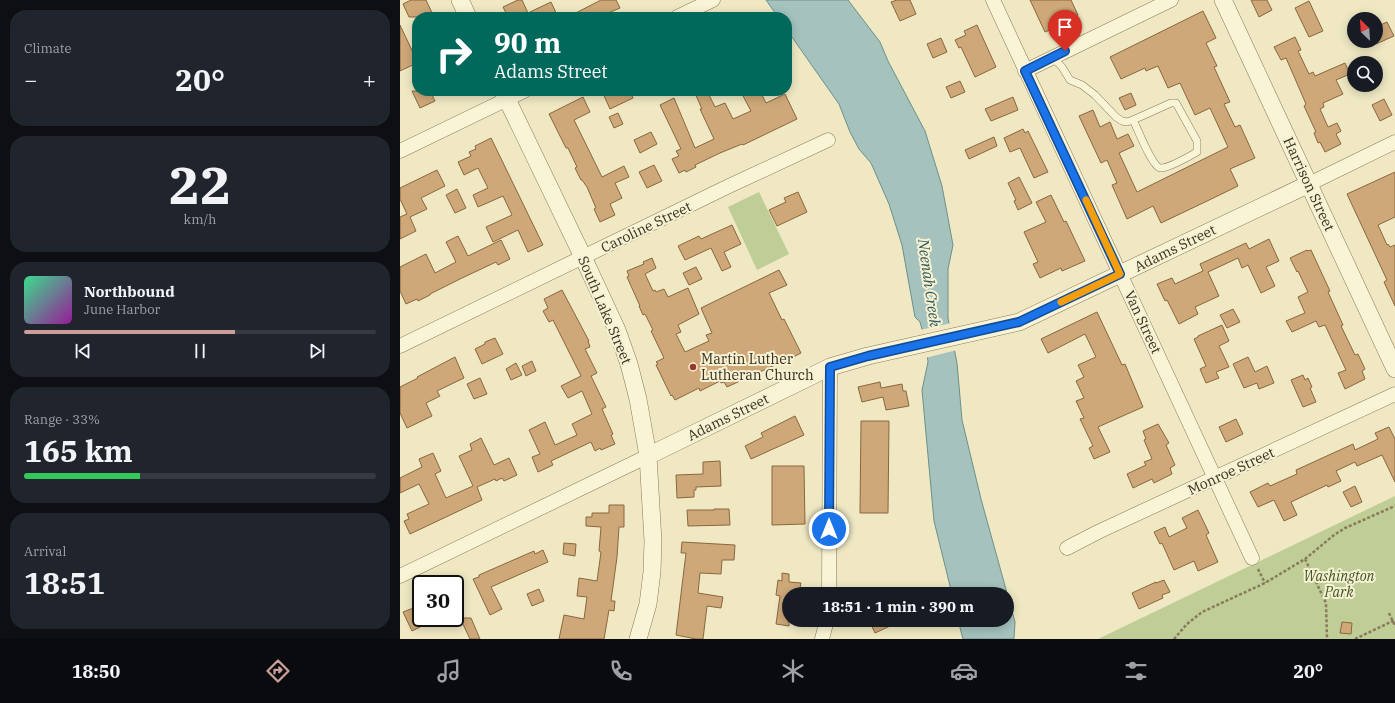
<!DOCTYPE html>
<meta charset="utf-8">
<style>
body{margin:0;font-family:"IBM Plex Serif",serif;background:#20242c;color:#f1f3f6;height:100vh;display:flex;flex-direction:column;font-size:15px;white-space:nowrap}
*{box-sizing:border-box;margin:0}
p{font-size:13px;color:#9ea1a6}
.icon{flex:none;width:22px;height:22px;fill:none;stroke:currentColor;stroke-width:2;stroke-linecap:round;stroke-linejoin:round}
.map{position:relative;flex:1;overflow:hidden}
.sheet{display:flex;flex-direction:column;gap:10px;padding:10px;background:#0d0f14;width:400px}
.sheet>*{flex:none}
.hud{position:absolute;left:12px;top:12px;width:380px;height:84px;border-radius:16px;box-shadow:0 2px 10px #0003;background:#00695c;color:#fff;overflow:hidden}
.needle{width:26px;rotate:335deg}
.buttons{position:absolute;left:947px;top:12px;display:grid;gap:8px}
.buttons a{display:grid;place-items:center;width:36px;height:36px;border-radius:50%;background:#171b24;box-shadow:0 2px 10px #0003;font-size:20px}
.speed{position:absolute;left:12px;top:575px;display:flex;gap:8px;font-size:20px;font-weight:700;text-align:center}
.speed>*{display:grid;place-content:center;width:52px;height:52px;border-radius:50%;background:#171b24;box-shadow:0 2px 10px #0003;line-height:1}
.speed .limit{border:2px solid #111;border-radius:6px;background:#fff;color:#111}
.pin{position:absolute;display:grid;place-items:center;width:34px;height:34px;color:#fff;margin:-41px -17px;border-radius:50% 50% 50% 0;rotate:-45deg;box-shadow:0 0 4px #0007}
.pin .icon{rotate:45deg}
.me{position:absolute;width:44px;margin:-22px;rotate:0deg;stroke-linejoin:round;filter:drop-shadow(0 0 3px #0008)}
.turn{display:flex;align-items:center;gap:14px;height:84px;padding:0 16px;font-size:18px}
.turn .icon{width:52px;height:52px;stroke-width:2.5}
.turn b{display:block;font-size:28px;line-height:34px}
.big{font-size:30px;font-weight:800;line-height:1.1}
.sheet .card{flex:1;display:flex;flex-direction:column;justify-content:center;gap:6px;min-width:0;padding:0 14px;border-radius:16px;background:#20242c}
.sheet .dial{align-items:center;gap:0}
.dial b{font-size:52px;line-height:1}
.song{display:flex;align-items:center;gap:12px}
.cover{width:48px;height:48px;border-radius:6px;background:linear-gradient(135deg,hsl(150 70% 55%),hsl(300 70% 35%))}
.played{height:4px;border-radius:2px;background:linear-gradient(90deg,#ca9e99 60%,#363941 60%)}
.keys{display:flex;justify-content:space-around;direction:ltr}
.heat{display:flex;justify-content:space-between;align-items:center;font-size:22px;direction:ltr}
.charge{height:6px;border-radius:3px;background:linear-gradient(90deg,#34c759 33%,#363941 0)}
.trip{position:absolute;left:382px;top:587px;width:232px;height:40px;border-radius:20px;background:#171b24;box-shadow:0 2px 10px #0003;font-weight:800;line-height:40px;text-align:center}
.menu{display:flex;height:64px;justify-content:space-around;align-items:center;background:#090b0e;color:#9ea1a6}
.menu .icon{width:28px;height:28px}
.menu .current{color:#ca9e99}
.menu b{font-size:18px;color:#f1f3f6}
main{display:flex;flex:1;min-height:0}
.map>svg:first-child{display:block}
.green{fill:#bfcd96}
.water{fill:#a5c2bd;stroke:#6c908c}
.pier{fill:#efe8c3}
.building{fill:#cea878;stroke:#89673e}
.lines{fill:none;stroke-linecap:round;stroke-linejoin:round}
.service-casing{stroke:#8a7a59;stroke-width:8}
.minor-casing{stroke:#8a7a59;stroke-width:15}
.tertiary-casing{stroke:#8a7a59;stroke-width:18}
.path{stroke:#8a7a59;stroke-width:2.5;stroke-dasharray:3 2;stroke-linecap:butt}
.service{stroke:#faf4d6;stroke-width:7}
.minor{stroke:#faf4d6;stroke-width:14}
.tertiary{stroke:#faf4d6;stroke-width:17}
.route-casing{stroke:#114b97;stroke-width:10}
.route{stroke:#1a73e8;stroke-width:7}
.slow{stroke:#f59e0b;stroke-width:7}
.poi-dot{fill:#9a3728;stroke:#f6f1d3;stroke-width:1.5}
.labels{text-anchor:middle;stroke-width:4;stroke-linejoin:round;paint-order:stroke}
.street-label{font-size:14px;fill:#392f1e;stroke:#f6f1d3}
.poi-label{font-size:14px;fill:#392f1e;stroke:#f6f1d3;text-anchor:start}
.park-label{font-size:14px;font-style:italic;fill:#425624;stroke:#f6f1d3}
.water-label{font-size:15px;font-style:italic;fill:#2d5659;stroke:#f6f1d3}
</style>
<main>
<section class="sheet">
<div class="card"><p>Climate</p>
<div class="heat"><a>−</a><b class="big">20°</b><a>+</a></div>
</div>
<div class="card dial"><b>22</b><p>km/h</p></div>
<div class="card">
<div class="song"><i class="cover"></i><div><b>Northbound</b><p>June Harbor</p></div></div>
<div class="played"></div>
<div class="keys"><svg class="icon" aria-label="previous" viewBox="0 0 24 24"><path d="M18 5L8 12l10 7zM5 5v14"/></svg><svg class="icon" aria-label="pause" viewBox="0 0 24 24"><path d="M8 5v14M16 5v14"/></svg><svg class="icon" aria-label="next" viewBox="0 0 24 24"><path d="M6 5l10 7-10 7zM19 5v14"/></svg></div>
</div>
<div class="card"><p>Range · 33%</p><b class="big">165 km</b><div class="charge"></div></div>
<div class="card"><p>Arrival</p><b class="big">18:51</b></div>
</section>
<div class="map">
<svg width="995" height="639" viewBox="0 0 995 639">
<rect width="100%" height="100%" fill="#efe8c3"/>
<!-- green -->
<path class="green" d="M359,192l30,62 -32,16 -29,-63z
M995,496v143h-297z"/>
<!-- water -->
<path class="water" d="M366,0h82l32,42 8,19 37,70 17,55 11,59 -5,24v49l9,45 5,57 19,79 34,123 -1,17h-51l-5,-19h49v-26h-55l-18,-73 -12,-131 6,-28 -2,-18 -6,-22 -5,-5 -13,-72 -13,-41 -18,-41 -12,-14 -9,-17 -11,-28 -52,-74v-13h-9z"/>
<!-- pier -->
<path class="pier" d="M551,323l6,27 -32,8 -5,-28z"/>
<!-- building -->
<path class="building" d="M11,0h15l8,17h-25l-6,-13z
M118,0h4l6,13 23,-11 7,15h-50l-5,-10z
M201,0h15l4,8 -21,9h-31z
M497,0h13l6,14 -16,7 -9,-19z
M630,0h41l7,15 -11,5 1,2 -23,10z
M851,0h16l5,10 -13,7z
M909,1l14,30 -14,6 -14,-29z
M803,11l13,27 -10,5 11,23 -3,1 16,35 -6,2 11,23 5,-2 15,33 -25,11 8,17 -35,17 -42,20 -8,-17 -26,13 -15,-34 5,-2 -10,-23 -6,3 -22,-47 14,-6 7,17 10,-5 7,17 11,-5 6,12 -15,7 18,39 91,-45 -18,-39 -15,7 -15,-32 -12,5 -10,-22 -12,5 -1,-3 -24,11 -11,-22z
M987,22l7,14 -18,8v-17z
M0,25l17,36v2l-17,8z
M577,25l19,42 -21,10 -14,-30 -2,1 -4,-8 11,-5 -2,-4z
M895,37l6,13 -3,1 11,23 4,-2 2,4 30,-13 5,11 -14,6 7,14 -20,9 1,4 -4,2 8,18 9,-4 4,8 -5,3 5,10 -16,8 -5,-10 -2,1 -4,-10 2,-1 -12,-26 2,-2 -20,-46 -5,2 -7,-13z
M541,38l6,14 -14,6 -6,-14z
M560,81l5,11 -14,6 -5,-11z
M12,91h18l5,10 -15,7z
M202,91h28l3,7 -23,11z
M294,91h13l8,16 10,-4 8,16 18,-8 -9,-17 7,-3h11l6,12 19,-9 12,25 -54,26 -1,-1 -22,9 -25,12 1,2 -10,5 -1,-2 -6,3 -7,-14 7,-3 -3,-5 5,-2 -21,-44 14,-7 21,50 19,-9 -14,-30h2z
M731,93l5,12 -11,5 -6,-12z
M183,97l7,15 -16,8 28,57 22,-11 5,11 -14,6 7,15 -12,6 5,11 -15,7 -6,-13 2,-1 -9,-21 -5,-7h-1l-6,-12 2,-1 -9,-19h-2l-17,-34z
M613,97l5,13 -27,11 -6,-12z
M984,99l8,16 -12,6 -8,-16z
M218,113l5,11 -9,4 -5,-11z
M623,129l2,4 3,-2 20,41 -14,6 -14,-30 -10,4 -6,-14z
M251,132l6,12 -17,9 -6,-13z
M594,137l3,9 -28,13 -4,-9z
M91,138l52,107 -15,7 -10,-22 -25,12 -7,-15 26,-12 -9,-19 -25,11 -5,-12 15,-7 -10,-20 -14,7 -6,-13 13,-6 -2,-4 7,-3 -1,-3z
M254,165l8,16 -15,7 -8,-16z
M37,170l8,16 -24,12 6,11 -17,8 6,14 -16,8v-22l7,-3 -7,-15v-11z
M995,172v45l-17,8 9,20 1,-1 2,3 5,-2v61l-11,-24 3,-2 -40,-86z
M619,177l13,26 -14,7 -4,-9 2,-1 -8,-17z
M57,189l9,19 -11,5 -9,-18z
M398,192l9,20 -30,14 -8,-16 17,-8 -2,-4z
M651,195l13,27 2,-1 19,40 -23,10 -1,-3 -21,10 -7,-14 5,-2 -14,-30 22,-10 -10,-20z
M332,225l9,19 -17,8 7,15 -9,4 -11,-23 -26,12 -7,-14 21,-10 2,3z
M58,236l10,20 33,-16 9,19 -12,6 -2,-3 -36,17 -30,15v1l-12,6 -1,-2 -11,5 -6,-13v-24l26,-13 9,19 21,-11 -10,-20z
M869,239l10,22 -13,6 9,19 -14,7 -13,-28 -6,3 -4,-10 -30,14 11,24 -24,11 3,7 -19,10 -12,-24 -2,1 -8,-17 15,-6 3,6 28,-13 -3,-7 46,-21 3,6z
M907,250l1,1 3,-1 19,41 -2,1 15,33 -2,1 14,29 3,-1 7,15 -3,2 3,8 -20,10 -7,-16 8,-3 -21,-45 -6,2 -3,-6 -24,11 -6,-11 19,-8 -7,-16 10,-5 -10,-21 -1,1 -7,-14z
M252,258l4,10 -11,6 8,17 2,-1 1,2 8,-3 4,8 20,-9 11,26 -21,11 3,7 -5,2 9,18 24,-11 -3,-6 6,-2 -11,-25 78,-38 8,15 -18,8 13,27 2,-1 17,34 -25,13 -1,-1 -48,22 -3,-5 -3,1 -1,-2 -20,10 -1,-3 -24,12 -3,-5 -1,1 -15,-31 2,-1 -2,-2 8,-4 -13,-27 2,-1 -8,-16 -2,1 -4,-9h1l-13,-29 2,-1 -2,-5 17,-7 -1,-2z
M296,267l6,12 -13,6 -6,-12z
M162,290l27,51h-1l2,6 -5,2 12,24 -6,3 15,31 -4,2 11,25 -2,1 4,9 -14,6 -1,-2 -5,3 -4,-9 -40,19 2,4 -15,7 -6,-15 8,-3 -11,-24 16,-8 10,23 22,-10 -5,-11 20,-10 -10,-23 -14,7 -7,-12 20,-10 -28,-56 -4,2 -6,-11 5,-3 -4,-9z
M833,309l7,13 -13,6 -7,-13z
M697,312l25,53 3,-1 18,43 -45,20 12,25 -16,7 -5,-11 4,-2 -13,-27 4,-1 -8,-17 8,-3 -8,-17 8,-4 -6,-12 18,-8 -11,-23 -37,19 -7,-14z
M822,325l7,16 -10,5 10,21 -13,5 3,6 -13,5 -6,-14 6,-3 -12,-27 4,-2v-1z
M95,338l8,16 -21,10 -7,-15 10,-5v-2z
M55,357l9,21 -27,13 3,5 -14,7 6,13 -25,12 -7,-15v-26l18,-9 -1,-1z
M848,357l7,15 12,-6 7,17 -15,6 -2,-6 -13,5 -11,-24z
M132,361l4,10 -10,5 -4,-10z
M116,363l6,12 -11,5 -5,-11z
M903,375l2,5 3,-2 4,9 -2,1 6,14 -13,5 -12,-27z
M80,378l7,16 -13,5 -7,-15z
M480,382l1,6 21,-4 1,7h3l3,15 -23,4 -3,-13 -21,5 -4,-15z
M395,416l9,19 -53,24 -6,-13 18,-9 -2,-4z
M836,419l7,15 -17,8 -7,-15z
M461,421h28l-1,92h-28z
M758,424l11,19 -3,2 9,20 -5,3 2,6 -18,9 -2,-4 -19,9 -6,-14 19,-9 -2,-3 8,-3 -8,-19 2,-1 -3,-8z
M989,427l6,12v43l-13,-27 -25,11 -2,-4 -19,9 5,10 -13,6 -1,-2 -36,17 6,13 -13,6 -10,-21 -16,7 -8,-15 18,-9 2,3 27,-12 -1,-4 57,-26 2,6 23,-11 -3,-6z
M81,438l13,27 15,-7 8,17 -13,6 -2,-3 -6,3 -1,-2 -18,8 5,13 -72,34 -6,-13 5,-2 -2,-5 22,-10 -10,-20 -19,9v-15l22,-11 -3,-8 14,-6 8,18 -6,3 11,24 27,-12 -14,-30 13,-6 -2,-6z
M320,461l1,25 -25,1v3h-2v7l-17,1 -1,-23 27,-1v-12z
M372,466h32l1,58 -33,1z
M955,486l7,16 -11,5 -8,-15z
M209,505h15v22h-5l-2,30 -6,44h4l-1,10 -5,-1 -5,29h-45l5,-24 20,4 3,-22 -10,-1 2,-18 18,3 4,-29 -2,-1 2,-24 -15,-1v-9h6v-4h17z
M314,509h15l1,16 -42,1 -1,-16h27z
M798,510l11,23 -3,2 12,27 -20,9 -4,-10 -20,9 -12,-27 -2,1 -6,-12 11,-5 4,10 18,-9 -5,-10z
M282,542l53,3 -1,15h-12l-1,14 -21,-1 -2,20 25,4 -2,11 -14,-2 -4,33h-7l-20,-4 10,-82h-5z
M164,543l12,1 -1,12 -12,-2z
M143,550l5,12 -57,25 11,22 -12,6 -17,-36 6,-2v-2l55,-24 1,3z
M382,573l7,1v8l12,1 -2,11h-10v32l-13,-2 4,-28 -4,-1 2,-15 4,1z
M764,580l6,12 -8,3 1,3 -24,11 -7,-16 24,-11v1z
M139,589l5,12 -12,5 -5,-12z
M16,607l8,18 -12,6 -9,-19z
M60,618h11l9,21h-10z
M469,620h34l-28,13z
M942,622l10,1 -1,11 -11,-1z"/>
<g class="lines">
<!-- service casing -->
<g class="service-casing">
<path id="service" d="M652,57l10,10 8,13 12,5 13,10 21,22 6,4 5,1 6,-2c5,9 18,45 27,48 7,1 30,-12 37,-16v-11l-21,-38h-5l-38,17"/>
</g>
<!-- minor casing -->
<g class="minor-casing">
<path id="minor" d="M593,0l259,558
M277,17l36,-17
M625,71l146,-71
M0,151l124,-60
M909,184l86,-42
M0,346l329,-160 99,-46
M667,548l31,-16 297,-138
M0,576l248,-120
M429,594l1,-227
M422,639l5,-19"/>
</g>
<!-- tertiary casing -->
<g class="tertiary-casing">
<path id="tertiary" d="M60,0l8,17
M823,0l172,369
M103,91l80,166 34,73 12,34 9,35 10,57 5,85 -1,31 -4,32 -10,35
M248,456l182,-89 38,-11 151,-34 290,-138"/>
</g>
<!-- path -->
<path class="path" d="M905,559l21,44 1,36
M858,569l7,14
M989,613l6,13
M774,639l13,-15 15,-12 63,-29 40,-24 29,-24 11,-7 50,-22
M955,639l40,-19"/>
<!-- service -->
<use href="#service" class="service"/>
<!-- minor -->
<use href="#minor" class="minor"/>
<!-- tertiary -->
<use href="#tertiary" class="tertiary"/>
</g>
<g class="lines">
<!-- route casing -->
<g class="route-casing">
<path id="route" d="M429,529l1,-162 38,-11 151,-34 101,-48 -95,-203 40,-20"/>
</g>
<!-- route -->
<use href="#route" class="route"/>
<!-- slow -->
<path class="slow" d="M661,302l59,-28 -34,-74"/>
</g>
<!-- markers -->
<circle class="poi-dot" cx="293" cy="367" r="4"/>
<g class="labels">
<!-- street labels -->
<g class="street-label">
<text transform="translate(909 184) rotate(65)" y="5">Harrison Street</text>
<text transform="translate(246 227) rotate(-26)" y="5">Caroline Street</text>
<text transform="translate(775 248) rotate(-26)" y="5">Adams Street</text>
<text transform="translate(205 310) rotate(67)" y="5">South Lake Street</text>
<text transform="translate(743 322) rotate(65)" y="5">Van Street</text>
<text transform="translate(328 417) rotate(-26)" y="5">Adams Street</text>
<text transform="translate(831 471) rotate(-25)" y="5">Monroe Street</text>
</g>
<!-- poi labels -->
<g class="poi-label">
<text x="301" y="364">Martin Luther<tspan x="301" dy="16">Lutheran Church</tspan></text>
</g>
<!-- park labels -->
<g class="park-label">
<text x="939" y="581">Washington<tspan x="939" dy="16">Park</tspan></text>
</g>
<!-- water labels -->
<g class="water-label">
<text transform="translate(529 283) rotate(82)" y="5">Neenah Creek</text>
</g>
</g>
</svg>
<div class="buttons">
<a><svg class="needle" viewBox="-14 -14 28 28"><path d="M0-13l5 13h-10z" fill="#e53935"/><path d="M0 13l5-13h-10z" fill="#9ea1a6"/></svg></a>
<a><svg class="icon" aria-label="search" viewBox="0 0 24 24"><circle cx="10" cy="10" r="6"/><path d="M15 15l6 6"/></svg></a>
</div>
<div class="speed"><div class="limit">30</div></div>
<div class="pin" style="left:665px;top:51px;background:#d93025"><svg class="icon" aria-label="arrive" viewBox="0 0 24 24"><path d="M6 21V4h12l-3 4 3 4H6"/></svg></div>
<svg class="me" style="left:429px;top:529px" viewBox="-20 -20 40 40"><circle r="17" fill="#1a73e8" stroke="#fff" stroke-width="3"/><path d="M0-11L8 9 0 5-8 9z" fill="#fff"/></svg>
<div class="trip">18:51 · 1 min · 390 m</div>
<div class="hud">
<div class="turn"><svg class="icon" aria-label="right" viewBox="0 0 24 24"><path d="M7 20v-9h11M14 6l5 5-5 5"/></svg><div><b>90 m</b>Adams Street</div></div>
</div>
</div>
</main>
<nav class="menu">
<b>18:50</b>
<svg class="icon current" aria-label="directions" viewBox="0 0 24 24"><path d="M12 3l9 9-9 9-9-9zM9 14v-3h6M13 9l2 2-2 2"/></svg>
<svg class="icon" aria-label="music" viewBox="0 0 24 24"><path d="M9 18V5l10-2v13"/><circle cx="6" cy="18" r="3"/><circle cx="16" cy="16" r="3"/></svg>
<svg class="icon" aria-label="phone" viewBox="0 0 24 24"><path d="M5 4h4l2 5-3 2q2 4 5 5l2-3 5 2v4C11 20 4 13 5 4z"/></svg>
<svg class="icon" aria-label="climate" viewBox="0 0 24 24"><path d="M12 3v18M4 7l16 10M4 17L20 7"/></svg>
<svg class="icon" aria-label="car" viewBox="0 0 24 24"><path d="M5 17H2v-5l4-1 3-4h7l3 4 3 1v5h-3M9 17h6M6 11h13"/><circle cx="7" cy="17" r="2"/><circle cx="17" cy="17" r="2"/></svg>
<svg class="icon" aria-label="filters" viewBox="0 0 24 24"><path d="M4 7h16M4 17h16"/><circle cx="9" cy="7" r="2"/><circle cx="15" cy="17" r="2"/></svg>
<b>20°</b>
</nav>
